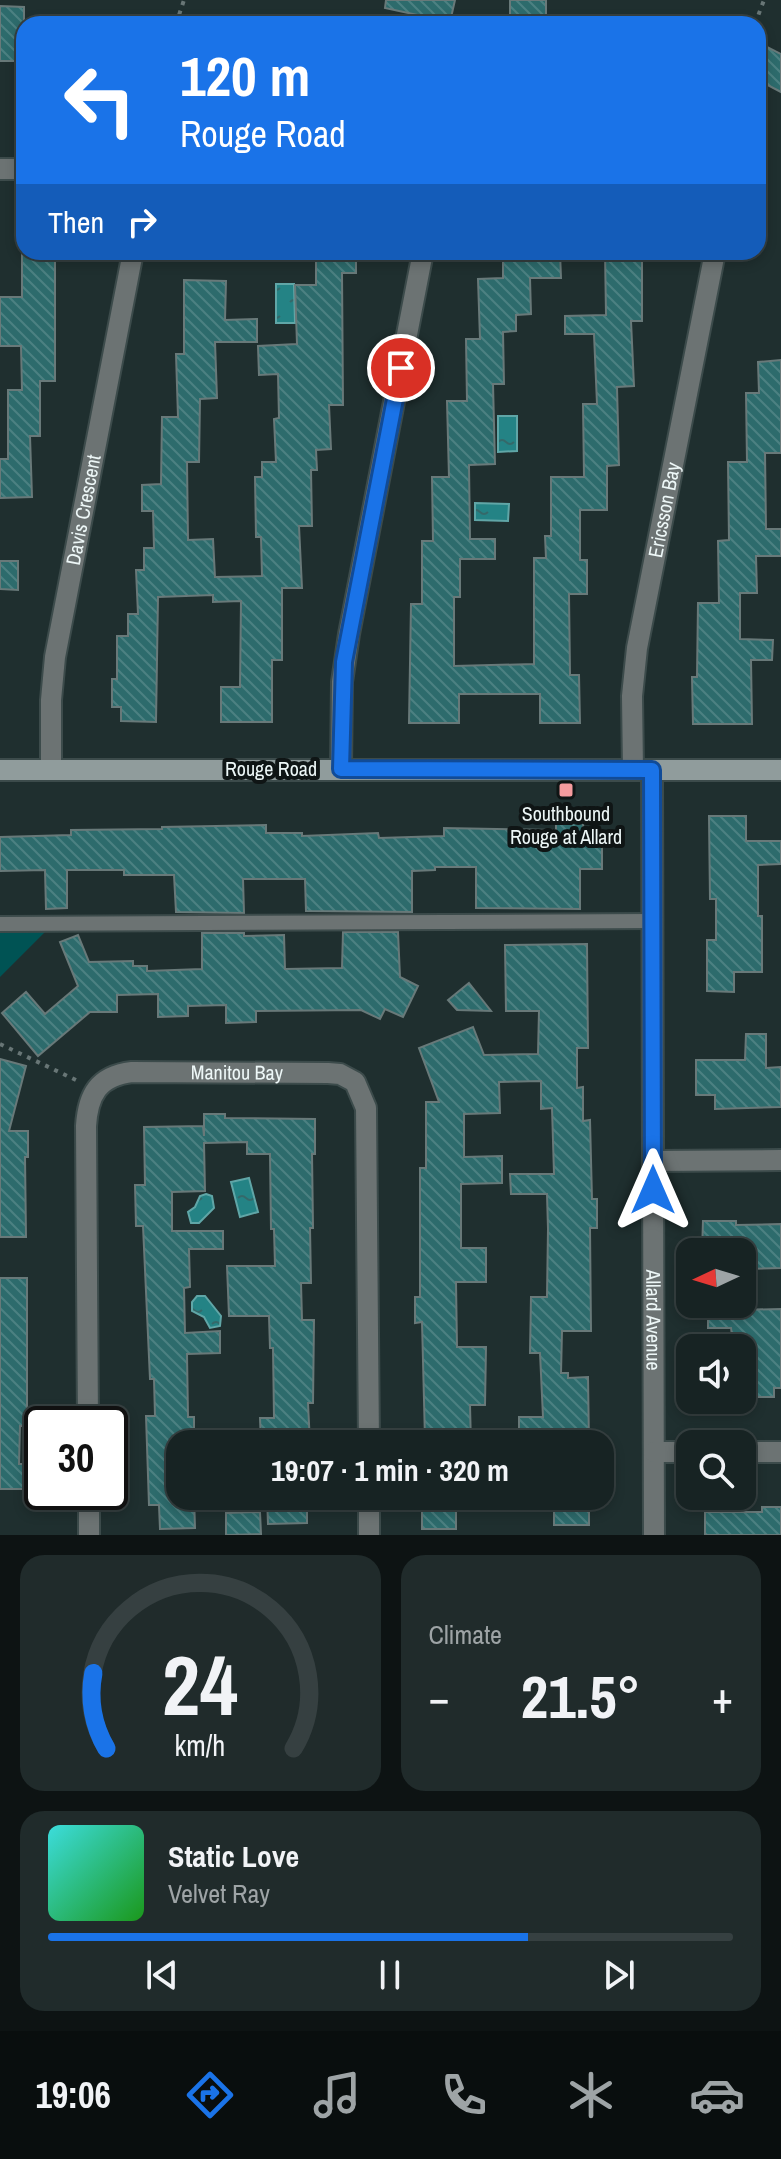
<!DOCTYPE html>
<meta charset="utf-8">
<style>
body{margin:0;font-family:"Archivo Narrow",sans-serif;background:#202b2b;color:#f1f3f6;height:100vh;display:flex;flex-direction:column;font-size:30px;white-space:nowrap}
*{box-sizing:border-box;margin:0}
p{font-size:26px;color:#9ea4a6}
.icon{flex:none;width:44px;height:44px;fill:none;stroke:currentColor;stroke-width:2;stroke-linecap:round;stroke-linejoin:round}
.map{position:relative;height:1535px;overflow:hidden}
.panel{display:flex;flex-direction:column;gap:20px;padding:20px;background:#0d1313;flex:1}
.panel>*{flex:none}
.top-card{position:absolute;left:16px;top:16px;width:750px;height:244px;border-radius:24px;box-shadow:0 4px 12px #0003,0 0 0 2px #364041;background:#1a73e8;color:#fff;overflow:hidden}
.needle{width:52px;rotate:266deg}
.buttons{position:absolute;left:676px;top:1238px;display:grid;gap:16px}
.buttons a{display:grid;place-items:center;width:80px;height:80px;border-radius:16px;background:#172323;box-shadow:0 4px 12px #0003,0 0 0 2px #364041;font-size:40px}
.speed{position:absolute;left:24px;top:1406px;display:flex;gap:16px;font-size:40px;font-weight:700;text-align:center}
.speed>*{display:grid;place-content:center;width:104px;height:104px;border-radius:50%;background:#172323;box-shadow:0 4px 12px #0003,0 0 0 2px #364041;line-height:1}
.speed .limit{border:4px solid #111;border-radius:12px;background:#fff;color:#111}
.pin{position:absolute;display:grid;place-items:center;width:68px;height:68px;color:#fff;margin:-34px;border:4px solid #fff;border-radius:50%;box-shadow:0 2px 8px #0007}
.me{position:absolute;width:88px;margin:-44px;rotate:0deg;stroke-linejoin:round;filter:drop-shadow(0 0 6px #0008)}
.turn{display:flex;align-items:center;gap:28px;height:168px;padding:0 32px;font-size:36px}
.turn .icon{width:104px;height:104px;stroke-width:2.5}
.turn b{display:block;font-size:56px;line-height:68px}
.then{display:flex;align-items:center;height:76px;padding:0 32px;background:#0003;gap:16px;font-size:30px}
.big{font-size:60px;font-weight:700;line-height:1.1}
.panel .tile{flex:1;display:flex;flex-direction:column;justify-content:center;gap:12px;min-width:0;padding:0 28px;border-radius:24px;background:#202b2b}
.panel .dial{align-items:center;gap:0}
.dial svg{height:208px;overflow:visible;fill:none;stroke:#364041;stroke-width:7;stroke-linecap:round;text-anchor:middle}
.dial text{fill:#f1f3f6;stroke:none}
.song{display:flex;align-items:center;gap:24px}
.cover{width:96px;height:96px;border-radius:12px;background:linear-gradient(135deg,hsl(180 70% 55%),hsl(120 70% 35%))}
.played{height:8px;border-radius:4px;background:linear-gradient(90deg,#1a73e8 70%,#364041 70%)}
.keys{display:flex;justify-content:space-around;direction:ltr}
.heat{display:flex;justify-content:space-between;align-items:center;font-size:44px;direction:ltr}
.panel .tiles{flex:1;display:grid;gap:20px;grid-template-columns:1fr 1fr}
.tile:last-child{grid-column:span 2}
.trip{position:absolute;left:166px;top:1430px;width:448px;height:80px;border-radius:24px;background:#172323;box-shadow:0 4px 12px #0003,0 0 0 2px #364041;font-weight:700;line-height:80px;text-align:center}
.menu{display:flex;height:128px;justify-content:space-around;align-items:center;background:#090e0e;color:#9ea4a6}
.menu .icon{width:56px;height:56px}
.menu .on{color:#1a73e8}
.menu b{font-size:36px;color:#f1f3f6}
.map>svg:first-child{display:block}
.park{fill:#005354}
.water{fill:url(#water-ripples);stroke:#60a6a7;stroke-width:2}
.building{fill:url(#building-back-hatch);stroke:#687979;stroke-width:2}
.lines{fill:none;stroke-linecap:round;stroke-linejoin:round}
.lane-casing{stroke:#3c4b4b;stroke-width:18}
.street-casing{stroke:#3c4b4b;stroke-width:24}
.secondary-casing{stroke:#3c4b4b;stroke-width:24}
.path{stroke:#687676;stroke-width:4;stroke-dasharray:4 6;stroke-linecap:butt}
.lane{stroke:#6c7373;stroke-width:14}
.street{stroke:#6c7373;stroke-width:20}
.secondary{stroke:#909c9c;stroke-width:20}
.route-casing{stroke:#114b97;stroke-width:20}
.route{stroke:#1a73e8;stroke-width:14}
.poi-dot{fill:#f59b9e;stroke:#0f1515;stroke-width:3}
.labels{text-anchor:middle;stroke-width:8;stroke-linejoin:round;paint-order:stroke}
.street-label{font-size:20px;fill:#edf7f7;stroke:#0f1515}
.poi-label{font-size:20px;fill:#edf7f7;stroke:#0f1515}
</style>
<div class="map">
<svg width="781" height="1535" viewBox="0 0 781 1535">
<defs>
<pattern id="water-ripples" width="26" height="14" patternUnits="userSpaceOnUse" patternTransform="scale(2)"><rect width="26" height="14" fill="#248385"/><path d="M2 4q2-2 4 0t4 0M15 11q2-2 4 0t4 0" fill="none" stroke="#34696a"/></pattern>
<pattern id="building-back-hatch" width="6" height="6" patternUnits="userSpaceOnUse" patternTransform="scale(2)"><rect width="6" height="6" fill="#2d6b6c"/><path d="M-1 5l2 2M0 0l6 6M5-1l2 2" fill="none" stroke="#4c8182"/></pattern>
</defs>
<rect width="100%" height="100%" fill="#1f2f2f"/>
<!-- park -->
<path class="park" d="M0,924h53l-53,53z"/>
<!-- water -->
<path class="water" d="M276,284h18l1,39h-19z
M498,416h19v35l-19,1z
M475,503l34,1 -1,17 -33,-1z
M249,1178l9,34 -18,5 -9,-35z
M206,1194l6,2 2,12 -15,15h-8l-3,-11 7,-5 5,-11z
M197,1296h8l16,20 -1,10 -10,2 -6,-11 -12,-6v-9z"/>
<!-- building -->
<path class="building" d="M386,0h69l-5,22 -65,-14z
M510,0h36v24h-36z
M0,6l24,1v54h-24z
M763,45l18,9v38l-23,-12v-25z
M22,252h33v129h-15v55h-10l2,61 -32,1v-39h8v-69h14l-1,-44h-21v-49h22z
M316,252h40v21h-14l1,132h-14l2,44 -15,1 1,20h-6l1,56h-13l3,62h-20v72h-10v62h-51v-35h19l1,-86 -28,1v-7l-55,2 -2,125 -35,-1v-14h-9v-28h5v-43h11v-22h10l-2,-44h8v-22h10l-1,-37h-11v-26l19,-1 1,-67h16l-2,-63h8v-74l42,1 -1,39 32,-1v23h-42l2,56 -17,1 -1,63h-12l1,78 25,-1 2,38 47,-1 -1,-39h-5l-1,-60h7v-15h14l-2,-43 5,-1 -1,-44 -19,1 -1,-29 39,-2 -2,-59h21z
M503,252h57l1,26h-31l1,36 -15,1v16l-13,1 1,52h-11l2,80 -26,1 1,74h25v20h-35v38h-6v69l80,-2v-106h12l-1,-22h6v-59h33l-1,-73h14l-3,-70h-29v-18l41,-1 -1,-63h37v69h-11l3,65 -17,1 2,78 -12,1v44h-27v50h7v34h-18l1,81h9l1,48h-40v-29h-81v29h-50l2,-119h11v-63h11l-1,-64h17l-2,-76h20l-1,-62h14l-2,-60 25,-1z
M781,360v93h-16l1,76h15v27h-25l1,37h-17v46l33,1 -1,20h-21l1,64h-59l-1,-47h5l1,-74h21l-1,-62 11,-1 -1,-78h19l-1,-69h13l-1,-31z
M0,561h18v29l-18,-1z
M709,816h37v25h35v23l-23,1v51h4v56h-28v20l-27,-1v-51h9v-41h-6z
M583,823l1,13h18v33h-22v40l-104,-1v-41h-41v3l-23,1v41l-106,-1 -1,-32h-62l1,34 -68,-1 -2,-37h-50v-5h-57v38l-21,1 -1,-39 -45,1v-34l71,-2v-5l91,-1v-2l104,-2v8h36v3l76,-3 1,5 65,-2v-8l112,2v-6z
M343,932h55l2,45 18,9 -15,31 -18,-8 -5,10 -19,-9 -105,1v11l-30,1v-18l-38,1v10l-30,1v-23l-41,1v17h-27l-52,44 -36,-43 24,-21 19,22 33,-28 -18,-44 18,-7 11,27 44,-1v5h14v5l55,-2v-36h42v3l40,-1 1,34 57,-1z
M587,944l1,104h-11v40l6,-1v34l7,-1 2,79h5v29h-7l1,103h-29l-1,42h7v5l20,-1 1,67h-33v-7h-37v-20h24l-3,-64h-10l1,-56h16l1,-68 -1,-35h-36l-1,-20h44l-2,-66 -11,1v-28l-42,1 1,31 -36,1v43l38,-1v27l-41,1v64h25v34h-30l1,65h29l-1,58h-15l1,39h-34l-1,-6 -11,1 -3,-117 -7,1v-26h5v-129h6v-66h13l-20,-54 54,-21 11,28 54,-1 1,-43h-33l-1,-66z
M469,983l22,28 -34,-1 -9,-10z
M746,1034h20v34l15,-1v40l-66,2v-14h-19v-35h49z
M0,1059l26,7 -17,65h19v26h-3l1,80h-26z
M204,1114h21v4l90,1v35h-3l1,74h-3l1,55h-10l1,37h12l-1,83h-5l2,41h-49l-1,-26h14l-1,-70h-3l-1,-32h-40l-2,-50h48l-1,-37h-3l-1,-75h-23v-12l-43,1 1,48 -33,1v39h51v18h-34l1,38 -6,1 1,45 35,-2v22l-33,1 1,63h6v27h-14v52h14l1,32 -35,1 -1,-24h-10l-3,-89h9l-1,-37h-4l-7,-153h-7l-1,-41h10l-1,-58 59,-1 1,10z
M703,1221h33v4l45,-1v44l-35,1v-17h-44z
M0,1278h27v148h-7l-1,38h11v25h-30z
M708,1304h23v6l50,-1v79h-7v9h-26v-62l-16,1 -1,-8h-23z
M267,1496h40v27l-39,1z
M422,1496h34v33h-34z
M554,1496h35v29h-35z
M762,1507h19v28h-76v-23h57z
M260,1512l1,22 -35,1v-22z"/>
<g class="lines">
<!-- lane casing -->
<g class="lane-casing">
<path id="lane" d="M0,924l652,-3"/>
</g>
<!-- street casing -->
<g class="street-casing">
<g id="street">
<path d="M0,169h24"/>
<path id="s1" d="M51,769v-69l4,-43 78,-405"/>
<path d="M341,769l1,-87 7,-48 74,-382"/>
<path id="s2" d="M633,769l-1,-73 5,-48 78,-396"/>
<path id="s3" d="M652,770l2,765"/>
<path d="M653,1161l128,-1"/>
<path id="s4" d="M88,1424l-2,-298c2,-31 12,-50 46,-54l196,1 12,1 15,8 11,26 3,336"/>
<path d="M654,1452h36"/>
<path d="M742,1452h39"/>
<path d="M89,1492v43"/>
<path d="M369,1496v39"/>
</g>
</g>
<!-- secondary casing -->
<g class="secondary-casing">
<path id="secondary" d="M0,770h781"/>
</g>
<!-- path -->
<path class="path" d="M176,24l8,-24
M755,24l9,-24
M0,1044l78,37"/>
<!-- lane -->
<use href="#lane" class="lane"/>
<!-- street -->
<use href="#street" class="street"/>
<!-- secondary -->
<use href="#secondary" class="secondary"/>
</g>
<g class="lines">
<!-- route casing -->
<g class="route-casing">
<path id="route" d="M401,368l-57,294 -3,107 311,1 1,420"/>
</g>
<!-- route -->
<use href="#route" class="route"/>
</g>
<!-- markers -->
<rect class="poi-dot" x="558" y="782" width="16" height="16" rx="4"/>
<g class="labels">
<!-- street labels -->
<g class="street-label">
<text dy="7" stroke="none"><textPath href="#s1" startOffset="262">Davis Crescent</textPath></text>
<text dy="7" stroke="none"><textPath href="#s2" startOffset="262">Ericsson Bay</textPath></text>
<text x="271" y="776">Rouge Road</text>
<text dy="7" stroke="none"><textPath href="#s4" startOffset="482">Manitou Bay</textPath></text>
<text dy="7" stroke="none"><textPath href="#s3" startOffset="550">Allard Avenue</textPath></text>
</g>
<!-- poi labels -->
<g class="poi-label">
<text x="566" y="821">Southbound<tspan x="566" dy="23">Rouge at Allard</tspan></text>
</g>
</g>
</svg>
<div class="buttons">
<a><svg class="needle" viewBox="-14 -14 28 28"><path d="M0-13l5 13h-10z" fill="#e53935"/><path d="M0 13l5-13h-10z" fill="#9ea4a6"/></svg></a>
<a><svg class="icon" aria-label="sound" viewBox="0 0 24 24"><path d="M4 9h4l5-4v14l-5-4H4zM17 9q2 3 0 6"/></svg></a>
<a><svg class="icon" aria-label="search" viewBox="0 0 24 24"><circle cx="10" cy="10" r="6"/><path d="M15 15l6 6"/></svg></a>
</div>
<div class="speed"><div class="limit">30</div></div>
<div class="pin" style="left:401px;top:368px;background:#d93025"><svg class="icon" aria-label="arrive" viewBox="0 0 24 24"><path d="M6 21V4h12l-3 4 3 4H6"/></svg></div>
<svg class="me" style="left:653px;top:1190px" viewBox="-20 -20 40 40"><path d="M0-17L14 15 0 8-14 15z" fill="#1a73e8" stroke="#fff" stroke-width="4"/></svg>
<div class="trip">19:07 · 1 min · 320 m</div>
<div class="top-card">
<div class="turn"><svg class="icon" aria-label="left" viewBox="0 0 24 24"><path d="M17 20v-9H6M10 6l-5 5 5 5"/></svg><div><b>120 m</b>Rouge Road</div></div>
<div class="then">Then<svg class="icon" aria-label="right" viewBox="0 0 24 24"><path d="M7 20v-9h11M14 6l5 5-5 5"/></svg></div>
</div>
</div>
<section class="panel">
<div class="tiles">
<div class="tile dial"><svg viewBox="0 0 100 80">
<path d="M14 69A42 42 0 1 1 86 69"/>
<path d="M14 69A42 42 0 0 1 9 40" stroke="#1a73e8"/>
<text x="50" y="56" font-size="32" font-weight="700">24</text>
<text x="50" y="72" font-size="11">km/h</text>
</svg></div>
<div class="tile"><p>Climate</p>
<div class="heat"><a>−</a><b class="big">21.5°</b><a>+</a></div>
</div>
<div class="tile">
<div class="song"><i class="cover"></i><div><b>Static Love</b><p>Velvet Ray</p></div></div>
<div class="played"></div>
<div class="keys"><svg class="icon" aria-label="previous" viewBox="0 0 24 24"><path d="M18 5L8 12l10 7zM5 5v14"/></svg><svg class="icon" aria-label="pause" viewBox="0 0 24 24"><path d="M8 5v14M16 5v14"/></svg><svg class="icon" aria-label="next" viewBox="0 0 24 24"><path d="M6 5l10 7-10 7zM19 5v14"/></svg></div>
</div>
</div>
</section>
<nav class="menu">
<b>19:06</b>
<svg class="icon on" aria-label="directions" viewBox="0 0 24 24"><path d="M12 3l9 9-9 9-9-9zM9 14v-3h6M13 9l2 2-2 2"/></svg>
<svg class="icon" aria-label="music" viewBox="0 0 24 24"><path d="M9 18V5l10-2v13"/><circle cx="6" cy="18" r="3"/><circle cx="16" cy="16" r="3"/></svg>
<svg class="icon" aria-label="phone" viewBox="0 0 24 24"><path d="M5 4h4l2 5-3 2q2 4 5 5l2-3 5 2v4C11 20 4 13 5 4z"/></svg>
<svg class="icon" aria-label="climate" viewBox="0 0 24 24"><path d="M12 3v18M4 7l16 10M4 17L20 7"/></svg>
<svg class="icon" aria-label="car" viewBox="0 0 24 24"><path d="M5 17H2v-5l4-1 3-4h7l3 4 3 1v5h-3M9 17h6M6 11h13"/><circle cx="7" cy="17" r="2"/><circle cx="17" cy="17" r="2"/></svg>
</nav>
